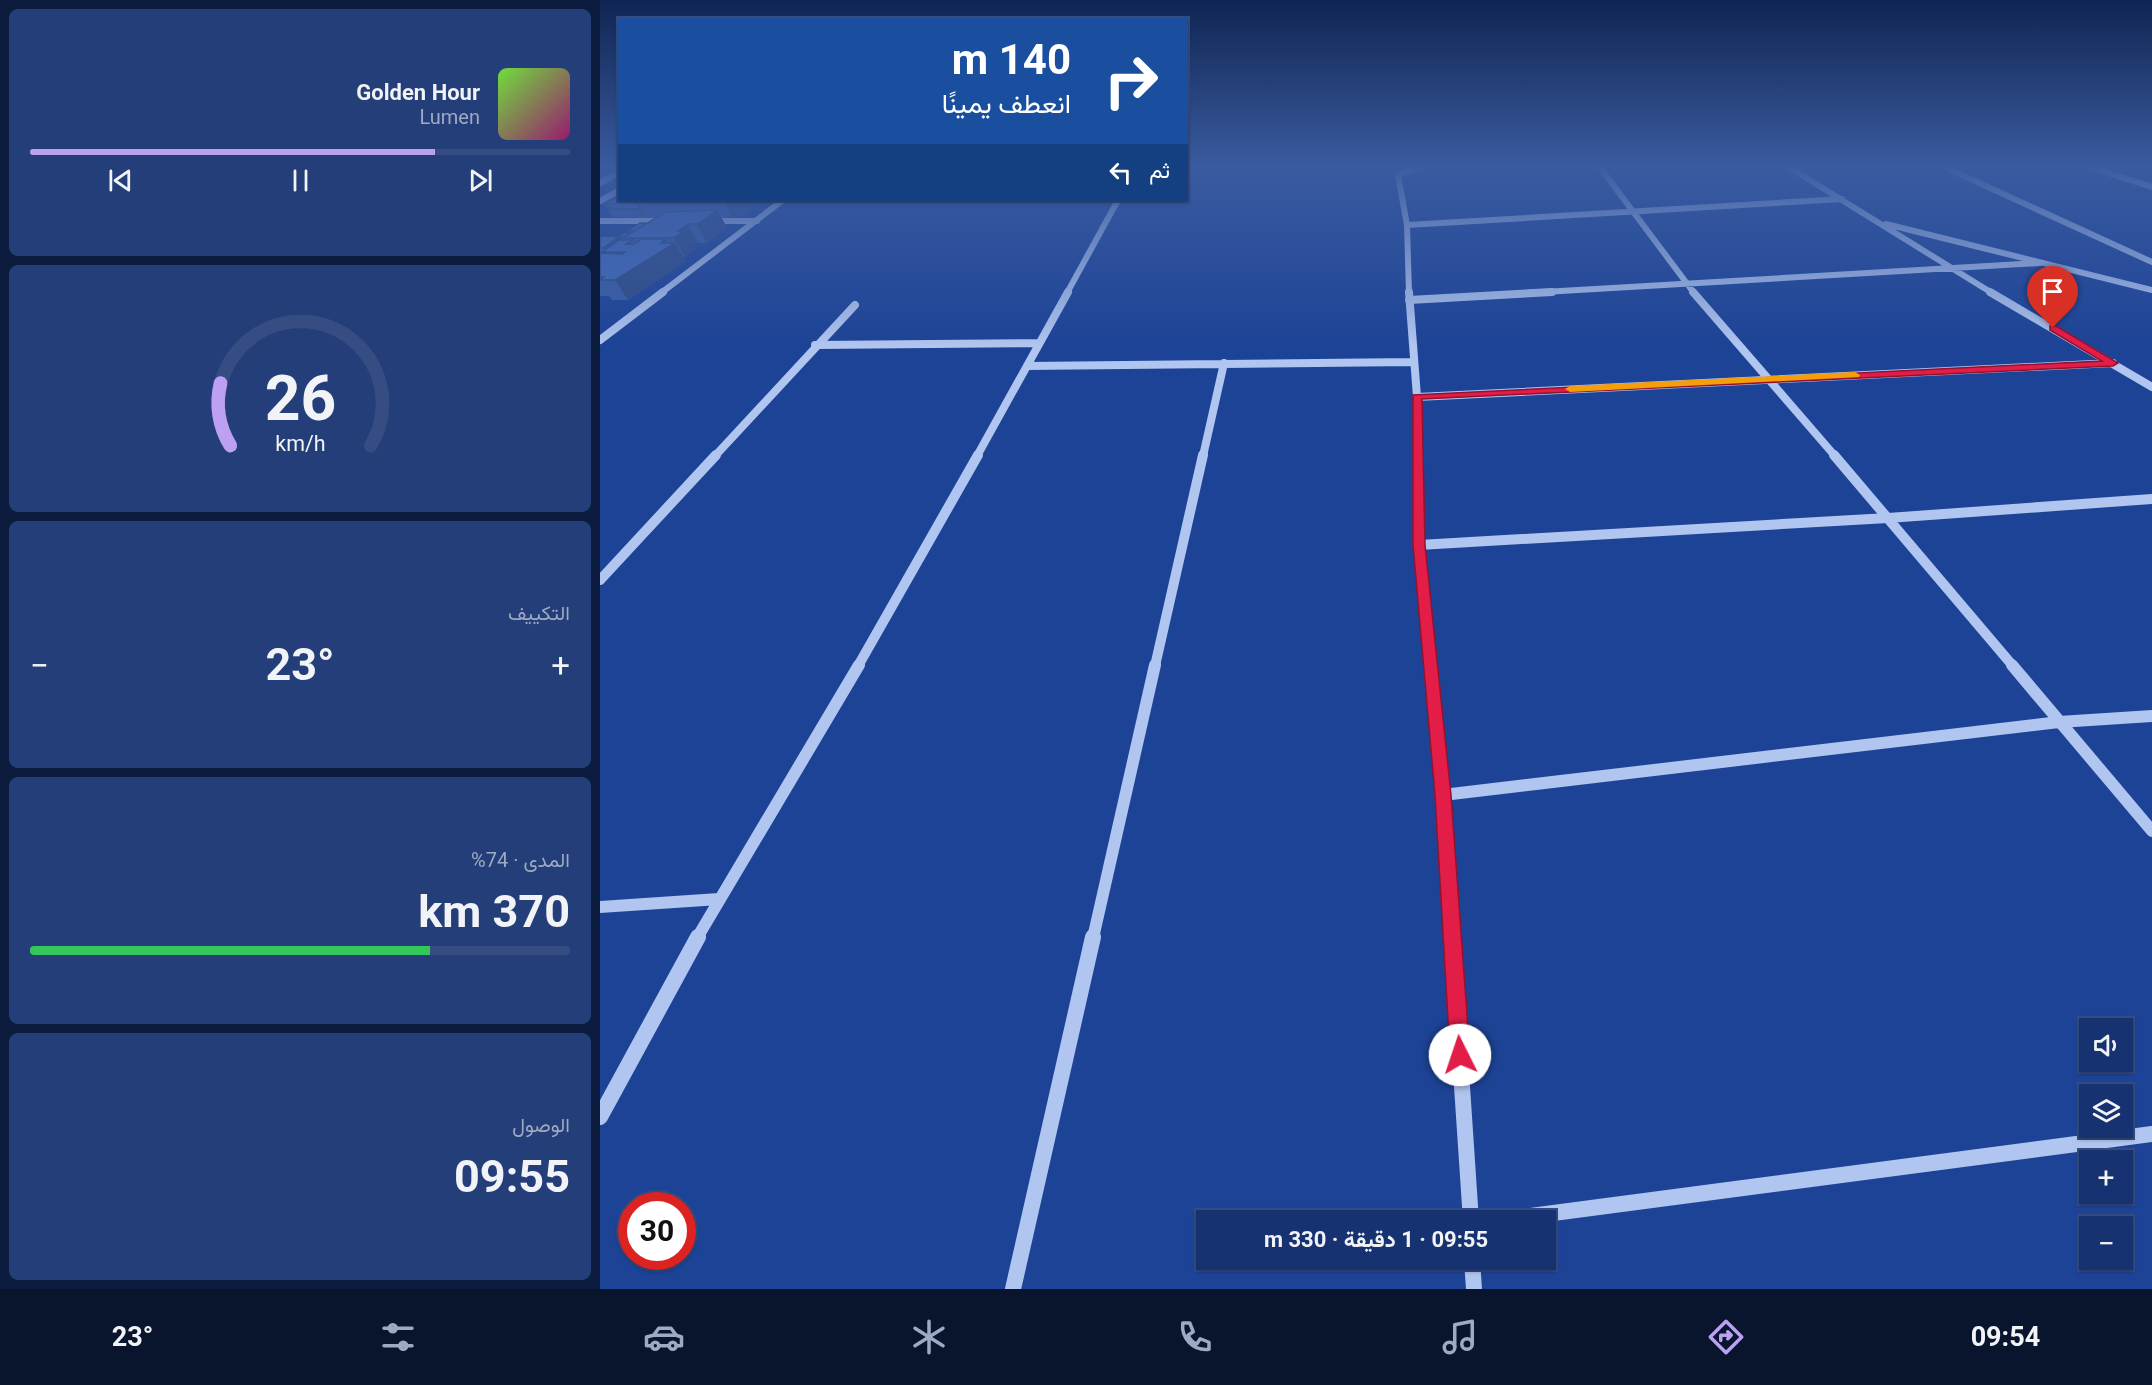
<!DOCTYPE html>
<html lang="ar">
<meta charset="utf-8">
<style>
body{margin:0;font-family:Roboto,Vazirmatn,sans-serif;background:#233e78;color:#f1f3f6;direction:rtl;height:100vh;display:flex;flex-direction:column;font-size:22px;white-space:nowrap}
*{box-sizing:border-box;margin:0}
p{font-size:20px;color:#9eaac3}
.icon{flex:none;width:33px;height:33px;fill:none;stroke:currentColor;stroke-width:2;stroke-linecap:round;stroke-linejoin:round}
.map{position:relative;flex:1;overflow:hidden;direction:ltr}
.details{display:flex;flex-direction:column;gap:9px;padding:9px;background:#0c1c3e;width:600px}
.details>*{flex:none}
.hud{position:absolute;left:18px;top:18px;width:570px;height:183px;border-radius:0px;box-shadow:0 2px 4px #0004,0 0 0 2px #354d83;direction:rtl;background:#1a4fa0;color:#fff;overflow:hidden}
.controls{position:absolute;left:1479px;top:1018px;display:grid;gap:12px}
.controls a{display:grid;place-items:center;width:54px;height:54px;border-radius:0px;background:#163270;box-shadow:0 2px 4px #0004,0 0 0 2px #354d83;font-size:30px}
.speed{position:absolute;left:18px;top:1192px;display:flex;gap:12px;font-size:30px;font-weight:700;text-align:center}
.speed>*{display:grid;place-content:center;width:78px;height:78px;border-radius:50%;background:#163270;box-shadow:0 2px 4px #0004,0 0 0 2px #354d83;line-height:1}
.speed .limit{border:9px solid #d22;background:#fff;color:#111}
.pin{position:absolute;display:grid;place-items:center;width:51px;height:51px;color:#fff;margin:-62px -26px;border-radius:50% 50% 50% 0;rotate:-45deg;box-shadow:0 0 6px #0007}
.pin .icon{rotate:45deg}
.me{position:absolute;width:66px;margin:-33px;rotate:356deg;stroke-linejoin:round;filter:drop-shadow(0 0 4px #0008)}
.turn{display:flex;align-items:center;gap:21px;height:126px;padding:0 18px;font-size:27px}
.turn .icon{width:78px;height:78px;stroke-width:2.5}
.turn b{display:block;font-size:42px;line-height:51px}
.then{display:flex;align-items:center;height:57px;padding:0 18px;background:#0003;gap:12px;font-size:22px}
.big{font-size:45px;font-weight:700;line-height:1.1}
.details .widget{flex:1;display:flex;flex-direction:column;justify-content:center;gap:9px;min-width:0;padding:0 21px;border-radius:9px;background:#233e78}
.details .dial{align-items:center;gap:0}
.dial svg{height:156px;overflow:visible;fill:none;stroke:#354d83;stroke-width:7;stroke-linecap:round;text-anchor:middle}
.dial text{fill:#f1f3f6;stroke:none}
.song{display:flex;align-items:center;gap:18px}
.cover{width:72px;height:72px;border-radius:9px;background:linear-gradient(135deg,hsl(100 70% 55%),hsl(320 70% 35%))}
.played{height:6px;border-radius:3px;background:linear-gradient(90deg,#bca0f2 75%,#354d83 75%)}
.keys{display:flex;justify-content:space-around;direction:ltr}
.heat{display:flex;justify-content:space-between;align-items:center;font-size:33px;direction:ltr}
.charge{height:9px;border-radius:4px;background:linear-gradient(90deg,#34c759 74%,#354d83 0)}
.trip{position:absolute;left:596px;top:1210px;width:360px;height:60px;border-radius:0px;background:#163270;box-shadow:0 2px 4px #0004,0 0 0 2px #354d83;font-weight:700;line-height:60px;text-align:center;direction:rtl}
.dock{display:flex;height:96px;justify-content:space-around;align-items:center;background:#09142d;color:#9eaac3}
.dock .icon{width:42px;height:42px}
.dock .on{color:#bca0f2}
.dock b{font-size:27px;color:#f1f3f6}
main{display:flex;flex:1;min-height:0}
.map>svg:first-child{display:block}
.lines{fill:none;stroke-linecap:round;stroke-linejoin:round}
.minor-far4{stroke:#b0c5ef;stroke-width:6}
.minor-far3{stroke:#b0c5ef;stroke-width:8}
.minor-far2{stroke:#b0c5ef;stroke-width:10}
.minor-far1{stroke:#b0c5ef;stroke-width:12}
.minor{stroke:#b0c5ef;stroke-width:16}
.wall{fill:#3b5da3}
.shaded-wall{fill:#304c84}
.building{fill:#456cbd;stroke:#304c84;stroke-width:1.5}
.route{fill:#e11d48;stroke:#92132f;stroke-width:1.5}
.slow{fill:#f59e0b}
</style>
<main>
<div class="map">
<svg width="1552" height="1289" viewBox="0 0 1552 1289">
<rect width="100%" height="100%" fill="#1d4396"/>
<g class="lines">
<!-- minor-far4 -->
<path class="minor-far4" d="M999,166l95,127
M1187,166l205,127
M1342,166l210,96
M1486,166l66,21
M0,183l20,-11
M0,201l20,-11
M0,221h63
M111,221h46
M1286,224l266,66
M807,225l435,-26
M61,293l122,-93
M467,293l51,-93
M809,293l-2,-68 -9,-50 26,-9
M926,293l514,-30"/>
<!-- minor-far3 -->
<path class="minor-far3" d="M809,292l8,105 1,59
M1093,292l142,164
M1390,292l162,95
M809,300l143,-8
M0,340l63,-48
M215,345l223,-2
M427,366l385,-4
M817,397l696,-34
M115,456l140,-151
M377,456l91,-164
M603,456l21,-93"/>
<!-- minor-far2 -->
<path class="minor-far2" d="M818,455l1,90 12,121
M1234,455l179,211
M819,545l469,-27 264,-19
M0,580l116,-125
M258,666l120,-211
M555,666l48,-211"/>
<!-- minor-far1 -->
<path class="minor-far1" d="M831,665l21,273
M1412,665l140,166
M843,795l616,-73 93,-6
M0,907l119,-8
M97,938l162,-273
M493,938l62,-273"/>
<!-- minor -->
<path class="minor" d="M852,937l19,284
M0,1117l98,-180
M893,1221l659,-87
M872,1260l2,29
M413,1289l80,-352"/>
</g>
<!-- wall -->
<path class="wall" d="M20,200h141l-19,15 -10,2 -10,1 5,10 -20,15h-9l-5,3 2,3 -10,8h-2l3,4 -58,39h-16l-3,-4h-9v-60l17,1 12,-4 -1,-2 19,-8 8,-5h-9l-1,-1 -1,1 -31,-1 -9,-13z"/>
<!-- shaded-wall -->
<path class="shaded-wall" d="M0,166h11l-8,5z
M123,200h38l-19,15 -10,2z
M40,208l5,9 -1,1 -6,-9z
M117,210l10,18 -20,15 -10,-19z
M88,224l10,19 -5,3 2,3 -10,8 -11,-19 4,-7z
M19,237l6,9 -19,6 -3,-4z
M65,239l4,7 6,-3 11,18 -58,39 -13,-20z"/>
<!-- building -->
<path class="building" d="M20,195v5h17l-2,1 5,7 -2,1 -31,-1 7,-4h-10z
M37,200h86l-88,1z
M117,210l-20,14h-9l-10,7h7l-11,7h-52l44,-26z
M40,223h7l-13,8h-6z
M24,233h7l-7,4h-5l-16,11h-3v-12l17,1z
M41,239h24l-4,4h14l-60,37h-15l4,-3h-4v-24l22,1 3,-2h-23l17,-12h13l-6,4h8z"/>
<!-- sky -->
<linearGradient id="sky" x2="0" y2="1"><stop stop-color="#102552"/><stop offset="0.48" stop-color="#3a5ba0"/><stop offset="1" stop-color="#3a5ba0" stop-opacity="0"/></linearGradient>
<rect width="1552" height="347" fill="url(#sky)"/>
<!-- route -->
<path class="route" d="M1450,326h6l62,37 -5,3 -691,33 3,146 26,250 19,260 -3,7 -7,3 -7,-3 -3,-7 -15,-260 -22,-250v-150l689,-34 -52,-31z"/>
<!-- slow -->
<path class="slow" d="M1255,372l5,3 -1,2 -289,15 -5,-3 5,-3z"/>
</svg>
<div class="controls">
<a><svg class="icon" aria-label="sound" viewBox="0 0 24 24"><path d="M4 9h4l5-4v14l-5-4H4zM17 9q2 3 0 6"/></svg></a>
<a><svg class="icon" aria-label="layers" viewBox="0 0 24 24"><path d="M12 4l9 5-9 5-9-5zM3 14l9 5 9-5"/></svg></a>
<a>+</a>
<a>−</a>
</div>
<div class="speed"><div class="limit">30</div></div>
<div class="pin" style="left:1453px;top:328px;background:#d93025"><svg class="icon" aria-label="arrive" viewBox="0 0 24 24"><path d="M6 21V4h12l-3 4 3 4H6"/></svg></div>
<svg class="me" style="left:860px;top:1055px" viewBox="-20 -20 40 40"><circle r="19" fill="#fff"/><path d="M0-13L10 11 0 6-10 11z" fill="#e11d48"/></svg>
<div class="trip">09:55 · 1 دقيقة · 330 m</div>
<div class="hud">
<div class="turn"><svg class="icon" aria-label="right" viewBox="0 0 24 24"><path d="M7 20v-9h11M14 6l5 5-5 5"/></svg><div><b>140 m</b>انعطف يمينًا</div></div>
<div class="then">ثم<svg class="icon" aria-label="left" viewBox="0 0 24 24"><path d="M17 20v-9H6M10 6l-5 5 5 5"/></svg></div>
</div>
</div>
<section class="details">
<div class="widget">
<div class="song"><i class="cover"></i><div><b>Golden Hour</b><p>Lumen</p></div></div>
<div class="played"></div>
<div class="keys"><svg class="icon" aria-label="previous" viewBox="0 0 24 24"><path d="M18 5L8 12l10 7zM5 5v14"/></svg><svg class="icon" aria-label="pause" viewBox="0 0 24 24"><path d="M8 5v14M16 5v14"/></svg><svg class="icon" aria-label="next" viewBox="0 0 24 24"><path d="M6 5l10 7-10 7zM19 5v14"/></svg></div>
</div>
<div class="widget dial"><svg viewBox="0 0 100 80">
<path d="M14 69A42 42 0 1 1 86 69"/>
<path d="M14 69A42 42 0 0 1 9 37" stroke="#bca0f2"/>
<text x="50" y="56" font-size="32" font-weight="700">26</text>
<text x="50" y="72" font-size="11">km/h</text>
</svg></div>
<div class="widget"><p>التكييف</p>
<div class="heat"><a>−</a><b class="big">23°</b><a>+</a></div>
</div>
<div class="widget"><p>المدى · 74%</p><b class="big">370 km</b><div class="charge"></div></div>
<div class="widget"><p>الوصول</p><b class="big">09:55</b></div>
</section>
</main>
<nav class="dock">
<b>09:54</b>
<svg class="icon on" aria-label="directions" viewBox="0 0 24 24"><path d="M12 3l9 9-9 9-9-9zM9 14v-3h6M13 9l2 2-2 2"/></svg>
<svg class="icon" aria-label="music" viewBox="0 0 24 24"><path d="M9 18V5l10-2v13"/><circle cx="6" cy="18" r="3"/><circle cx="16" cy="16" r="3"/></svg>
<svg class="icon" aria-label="phone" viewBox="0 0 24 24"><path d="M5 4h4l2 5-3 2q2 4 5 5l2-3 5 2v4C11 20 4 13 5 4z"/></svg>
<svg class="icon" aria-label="climate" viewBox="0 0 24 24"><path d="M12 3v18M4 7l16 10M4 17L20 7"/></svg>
<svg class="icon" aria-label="car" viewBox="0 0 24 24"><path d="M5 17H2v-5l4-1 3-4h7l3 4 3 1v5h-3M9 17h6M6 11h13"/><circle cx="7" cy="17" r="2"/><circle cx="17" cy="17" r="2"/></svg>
<svg class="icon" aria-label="filters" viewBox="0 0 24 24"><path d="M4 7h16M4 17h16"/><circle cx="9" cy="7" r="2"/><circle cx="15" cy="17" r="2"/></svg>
<b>23°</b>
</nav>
